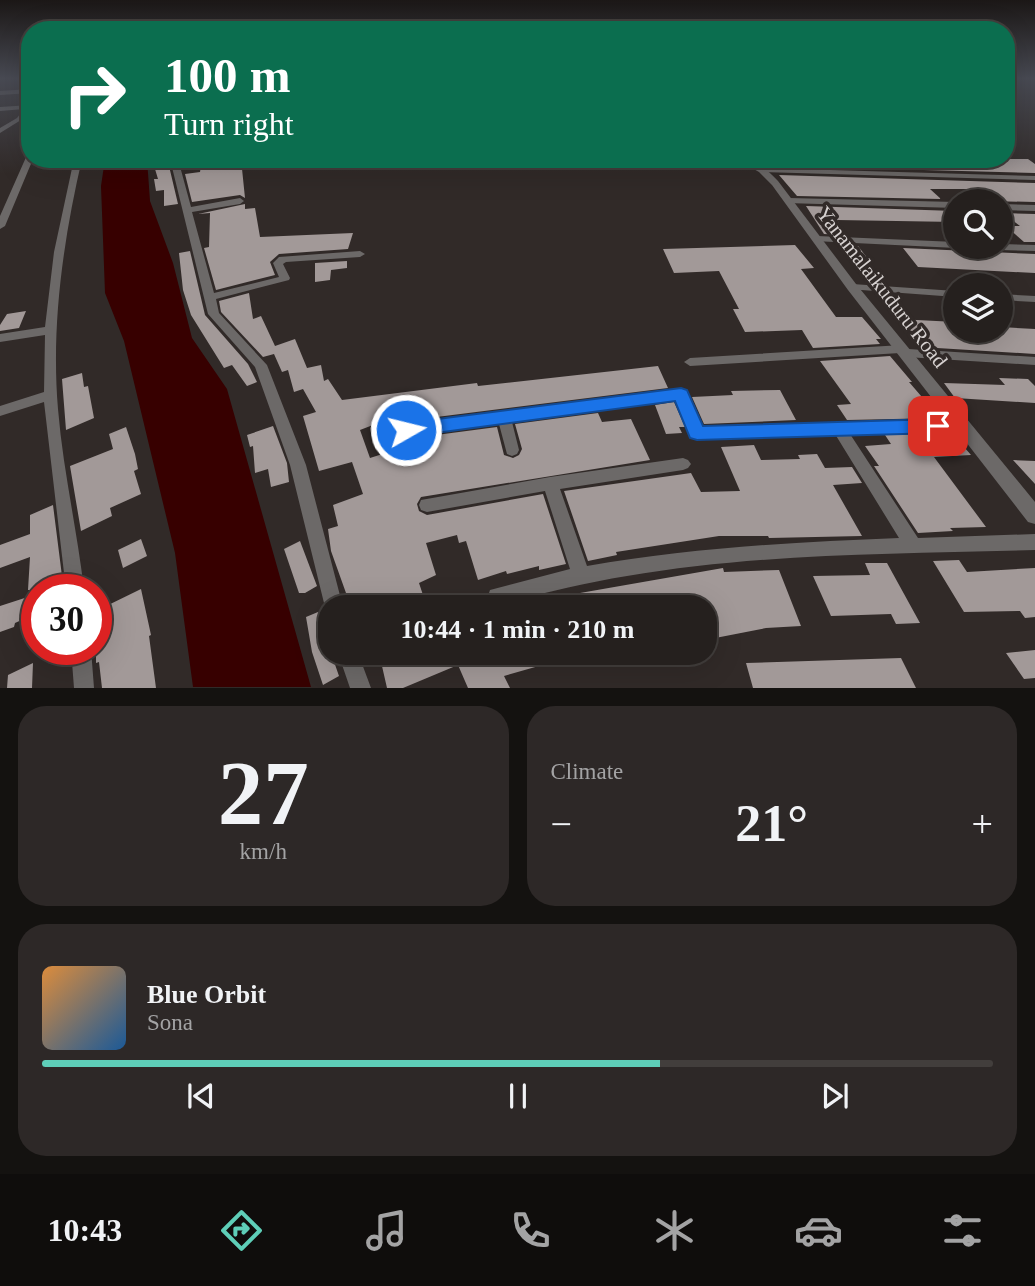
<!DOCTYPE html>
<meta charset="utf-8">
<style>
body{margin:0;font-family:Georgia,serif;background:#2d2827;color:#f1f3f6;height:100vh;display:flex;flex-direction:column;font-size:26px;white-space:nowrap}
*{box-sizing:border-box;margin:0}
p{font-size:23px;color:#a3a3a4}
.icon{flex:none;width:38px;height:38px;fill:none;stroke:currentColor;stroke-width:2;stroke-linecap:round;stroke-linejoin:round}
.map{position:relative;height:688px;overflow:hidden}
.drawer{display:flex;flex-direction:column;gap:18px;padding:18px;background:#141210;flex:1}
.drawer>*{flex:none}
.guide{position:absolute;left:21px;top:21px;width:994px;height:147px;border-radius:28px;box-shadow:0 7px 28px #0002,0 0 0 2px #423e3c;background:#0b6e4f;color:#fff;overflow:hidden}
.buttons{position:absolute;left:943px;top:189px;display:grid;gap:14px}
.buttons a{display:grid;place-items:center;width:70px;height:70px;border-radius:50%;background:#25201e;box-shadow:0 7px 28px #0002,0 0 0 2px #423e3c;font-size:35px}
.speed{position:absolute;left:21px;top:574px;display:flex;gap:14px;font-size:35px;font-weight:700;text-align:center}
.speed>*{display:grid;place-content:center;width:91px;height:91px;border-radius:50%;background:#25201e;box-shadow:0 7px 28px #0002,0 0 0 2px #423e3c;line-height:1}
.speed .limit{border:10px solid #d22;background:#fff;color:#111}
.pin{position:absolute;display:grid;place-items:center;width:60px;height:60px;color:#fff;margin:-30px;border-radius:14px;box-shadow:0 4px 10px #0006}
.me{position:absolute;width:77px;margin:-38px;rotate:82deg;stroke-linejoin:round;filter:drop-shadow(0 0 5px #0008)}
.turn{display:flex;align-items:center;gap:24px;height:147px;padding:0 28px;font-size:32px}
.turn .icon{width:91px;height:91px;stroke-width:2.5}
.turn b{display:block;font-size:49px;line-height:60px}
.big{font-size:52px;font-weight:700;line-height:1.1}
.drawer .card{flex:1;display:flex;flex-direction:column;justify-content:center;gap:10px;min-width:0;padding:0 24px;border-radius:28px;background:#2d2827}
.drawer .dial{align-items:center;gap:0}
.dial b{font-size:91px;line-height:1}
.song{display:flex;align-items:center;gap:21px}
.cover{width:84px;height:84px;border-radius:10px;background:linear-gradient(135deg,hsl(30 70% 55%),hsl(210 70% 35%))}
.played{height:7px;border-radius:4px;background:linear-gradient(90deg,#5eceb8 65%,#423e3c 65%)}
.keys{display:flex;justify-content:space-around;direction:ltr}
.heat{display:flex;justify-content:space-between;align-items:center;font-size:38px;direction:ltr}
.drawer .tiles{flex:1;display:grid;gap:18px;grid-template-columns:1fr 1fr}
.card:last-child{grid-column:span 2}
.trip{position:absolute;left:318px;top:595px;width:399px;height:70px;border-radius:28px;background:#25201e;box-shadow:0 7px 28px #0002,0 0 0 2px #423e3c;font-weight:700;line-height:70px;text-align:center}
.tab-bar{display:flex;height:112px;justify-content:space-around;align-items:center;background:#0f0d0c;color:#a3a3a4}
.tab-bar .icon{width:49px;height:49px}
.tab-bar .on{color:#5eceb8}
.tab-bar b{font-size:32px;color:#f1f3f6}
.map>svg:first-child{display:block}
.water{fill:#370000}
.building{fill:#a29998}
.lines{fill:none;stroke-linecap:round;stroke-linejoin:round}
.minor{fill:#6c6968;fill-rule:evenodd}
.tertiary{fill:#6c6968;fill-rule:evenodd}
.route{fill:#1a73e8;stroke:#114b97;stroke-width:2}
.labels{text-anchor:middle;stroke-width:7;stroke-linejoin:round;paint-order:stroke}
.street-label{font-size:21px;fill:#d6d1d0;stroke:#312a28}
</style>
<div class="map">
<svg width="1035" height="688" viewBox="0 0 1035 688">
<rect width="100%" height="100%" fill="#312a28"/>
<!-- water -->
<path class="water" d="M105,159h42l3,42 23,62 19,75 35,51 84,298h-118l-18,-134 -51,-212 -19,-48 -4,-107z"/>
<!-- building -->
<path class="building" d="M202,159h39l4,39 -5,-3 -48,7 -7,-28 15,-2z
M853,159l144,5 -7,-5h38l7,5v9l-262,-7 -4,-6z
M169,166l9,38 -14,2v-16l-8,1 -2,-12h4l-3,-10z
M779,175l256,8v19l-46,-1 -15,-12h-44l11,10 -144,-3z
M245,204v5l10,-1 5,29 93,-4 -5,16 -69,5 -9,8 5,13 -59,15 -12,-42 5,-1 1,-34 -12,1z
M806,206l149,5 1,11 -119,-2 10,15 -23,-1z
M1003,213l32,1v28h-11l-18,-16h14z
M795,245l19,23 -13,1 35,48h26l19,22h-5l4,5 -67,4 -11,-18 -57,2 -12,-23h6l-20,-38 -45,2 -11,-24z
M840,245l18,1 14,18 -18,-1z
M903,248l132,6v19l-117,-6z
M190,251l15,64 43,49 9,18 -10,4 -15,-21 -8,3 -33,-53 -8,-25 -4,-37z
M347,261v7l-16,2 -1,10 -15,2v-19z
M249,293l4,26 8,-3 14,30 20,-7 12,29 14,-3 3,16 4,-2 14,21 135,-17 1,3 180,-20 10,22 -295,37 -13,5 10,28 28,-9v-9l99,-13 7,28 9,3 6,-3 3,-6 -7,-25 83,-11 4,9 29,-3 19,41 -229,37 -4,7 2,7 8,4 116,-21 23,70 -27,6v-4l-32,8 -1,-3 -28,9 -12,-39 -7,2 -2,-8 -31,8 10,32 -17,8 8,24h-76l-20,-56 -3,-22 10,-3 -5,-21 30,-11 -11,-32 -33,9 -16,-55 13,-4 -13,-23 -9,3 -6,-22 -6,2 -8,-18 -11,3 -42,-45 -2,-11z
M26,311l-7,17 -19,3v-6l7,-11z
M897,319l59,3v9h45v-4l34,2v25l-114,-7 -10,-16h-6z
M890,356l22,26h-3l31,36 -93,2 -10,-15 14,-1 -31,-43z
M82,373l2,14 4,-1 6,32 -28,12 -4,-51z
M999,378l29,1 7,7v17l-80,-5 -11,-15 61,2z
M780,390l16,30 -92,4 -12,-27 41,-2 -2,-4z
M674,402l11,25h-6l3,6 -16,1 -11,-29z
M273,426l14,37 2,19 -18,5 -3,-18 -13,4 -2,-27 -3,1 -3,-12z
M126,427l9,27 3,15 -4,2 7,23 -31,14 2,8 -31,15 -11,-65 43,-17 -4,-15z
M952,433l19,22 -37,2 52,70 -36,1 3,3 -35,2 -44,-67h5l-14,-20 26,-2 -6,-9z
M754,445l7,15 39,-1 -2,-4 19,-1 8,14 27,-1 10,16 -29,2 29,51 -93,2 -1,-2h-49l-103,16 1,3 -29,6 -24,-70 127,-18 10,19 39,-1 -19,-44z
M1013,460l22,1v23z
M53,505l9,71 -2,14h-32l2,-33 -30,11v-23l30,-11v-19z
M141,539l6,17 -24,12 -5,-18z
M300,541l17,45 -12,7h-6l-15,-44z
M959,560l8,12 68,-4v49l-10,1 -5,-7 -56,1 -31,-51z
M865,563h22l33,60 -24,1 -5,-10 -60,2 -18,-40 57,-1z
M723,568l1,4 55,-2 22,56 -35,2 -61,12v-33h-121l-4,-14z
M141,589l10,46 -2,1 7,52h-54l-3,-26 -3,1v-52z
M37,594v19l-22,10 -1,4 -14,5v-26z
M318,612h6l7,41 8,23 -16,9 -11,-33 -6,-35z
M1035,650v28l-11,1 -18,-26z
M379,653h194l1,3 -70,20 6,12h-42l-10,-23 -55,23h-16z
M901,658l15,30h-163l-7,-25z
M33,663l-1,25h-25l1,-13z"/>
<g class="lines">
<!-- minor -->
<path class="minor" d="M30,89v4l-30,2v-4z
M30,105v6l-9,9 -21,13v-5l17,-10 7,-9 -24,2v-4z
M27,155h3v4h3l-28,67 -5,3v-13z
M74,159h8c-19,82 -31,167 -24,250 5,61 19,120 26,181h-18l-22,-188 -44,14v-10l44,-14 1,-57 -45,7v-8l45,-7 9,-75z
M170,159h8l13,48 49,-9 4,3 -4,3 -48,8 22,81 65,-16 -6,-14 6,-6 81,-6 5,3 -5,3 -74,5 -3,2 7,14 -1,2 -73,19 3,14 48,52 39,100 37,142h-12v8l-4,-1 -2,-7 -35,-142 -35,-98 -47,-53z
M759,168l276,8v4l-273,-8h-3z
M789,198l167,4v6l-170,-5 -1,-2z
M1001,204l34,1v6l-34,-1z
M817,236l139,6v5h4l-4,1 -142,-7v-4z
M1001,244l34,1v6l-36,-1 -5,-3h7z
M852,284l104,7v6l-108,-8 -1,-2z
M1001,294l34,2v6l-34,-2z
M902,345l6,4 127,8v8l-129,-8 -6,-4 -210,13 -6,-4 6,-4z
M681,389l5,2 2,3 14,33 261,-7 5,1 2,4 -2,4 -5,1 -113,4 68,104 117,-4v16c-136,4 -274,3 -408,26 -44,7 -87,18 -130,29l-7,-3 -2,-6 2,-6 80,-21 -25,-78 -118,21 -6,-2 -2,-5 2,-5 129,-23 133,-19 5,2 3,4 -3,4 -5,2 -123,19 27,77c103,-18 207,-24 312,-28l-64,-104 -138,5 -5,-2 -2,-4 -14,-34 -164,23 7,28 -2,4 -5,2 -5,-2 -8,-30 -118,16 -5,-2 -2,-4 2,-4 5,-2 123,-17z
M71,649h20l3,39h-20z
M338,653h20l13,35h-21z"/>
<!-- tertiary -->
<path class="tertiary" d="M736,159c18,0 30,9 42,22l78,103 179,218v22l-7,-2 -180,-232 -76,-105 -13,-13z"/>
</g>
<!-- sky -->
<linearGradient id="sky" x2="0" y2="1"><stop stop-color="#1b1716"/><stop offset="0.45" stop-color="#484a53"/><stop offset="1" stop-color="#484a53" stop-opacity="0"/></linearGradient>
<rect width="1035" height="174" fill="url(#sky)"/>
<!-- route -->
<path class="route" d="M681,388l6,2 16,36 235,-7 7,2 2,5 -2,5 -7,2 -241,7 -7,-2 -15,-37 -269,36 -7,-2 -3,-5 3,-5 7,-2z"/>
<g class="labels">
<!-- street labels -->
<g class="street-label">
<text transform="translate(882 287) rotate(52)" y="7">Yanamalaikuduru Road</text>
</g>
</g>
</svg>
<div class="buttons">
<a><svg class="icon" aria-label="search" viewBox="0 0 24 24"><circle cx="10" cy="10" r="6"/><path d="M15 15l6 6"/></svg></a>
<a><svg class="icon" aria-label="layers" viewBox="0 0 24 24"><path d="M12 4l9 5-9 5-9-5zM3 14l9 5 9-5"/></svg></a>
</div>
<div class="speed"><div class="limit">30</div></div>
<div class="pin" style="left:938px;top:426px;background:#d93025"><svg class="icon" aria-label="arrive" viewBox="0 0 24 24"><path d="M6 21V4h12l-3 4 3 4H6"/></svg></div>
<svg class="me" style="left:406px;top:430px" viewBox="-20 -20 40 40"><circle r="17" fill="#1a73e8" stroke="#fff" stroke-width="3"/><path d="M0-11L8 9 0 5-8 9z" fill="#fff"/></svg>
<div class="trip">10:44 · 1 min · 210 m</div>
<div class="guide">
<div class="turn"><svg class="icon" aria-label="right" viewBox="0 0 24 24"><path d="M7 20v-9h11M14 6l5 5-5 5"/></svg><div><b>100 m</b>Turn right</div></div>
</div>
</div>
<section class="drawer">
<div class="tiles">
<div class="card dial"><b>27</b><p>km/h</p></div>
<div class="card"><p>Climate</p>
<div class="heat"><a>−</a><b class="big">21°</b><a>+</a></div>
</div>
<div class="card">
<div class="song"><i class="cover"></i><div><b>Blue Orbit</b><p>Sona</p></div></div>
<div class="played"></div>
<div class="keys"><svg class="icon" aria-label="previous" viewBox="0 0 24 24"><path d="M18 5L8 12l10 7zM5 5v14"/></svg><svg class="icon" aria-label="pause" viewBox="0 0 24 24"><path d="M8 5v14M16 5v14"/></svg><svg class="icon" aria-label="next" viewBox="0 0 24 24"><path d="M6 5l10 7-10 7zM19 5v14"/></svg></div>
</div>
</div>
</section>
<nav class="tab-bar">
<b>10:43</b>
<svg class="icon on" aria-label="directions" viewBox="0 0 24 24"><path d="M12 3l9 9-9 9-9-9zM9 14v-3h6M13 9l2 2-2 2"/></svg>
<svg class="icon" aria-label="music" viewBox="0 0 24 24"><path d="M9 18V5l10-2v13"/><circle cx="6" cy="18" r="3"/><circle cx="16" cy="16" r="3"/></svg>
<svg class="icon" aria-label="phone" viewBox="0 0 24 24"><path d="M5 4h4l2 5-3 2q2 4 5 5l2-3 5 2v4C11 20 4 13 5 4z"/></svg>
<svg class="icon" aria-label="climate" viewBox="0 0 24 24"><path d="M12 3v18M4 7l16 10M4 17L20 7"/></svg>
<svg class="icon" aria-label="car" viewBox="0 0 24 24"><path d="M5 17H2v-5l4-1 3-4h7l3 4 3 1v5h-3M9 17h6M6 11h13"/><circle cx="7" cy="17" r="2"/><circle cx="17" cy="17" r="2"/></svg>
<svg class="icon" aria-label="filters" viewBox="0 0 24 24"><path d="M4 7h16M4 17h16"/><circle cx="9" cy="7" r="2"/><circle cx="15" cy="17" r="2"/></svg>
</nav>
